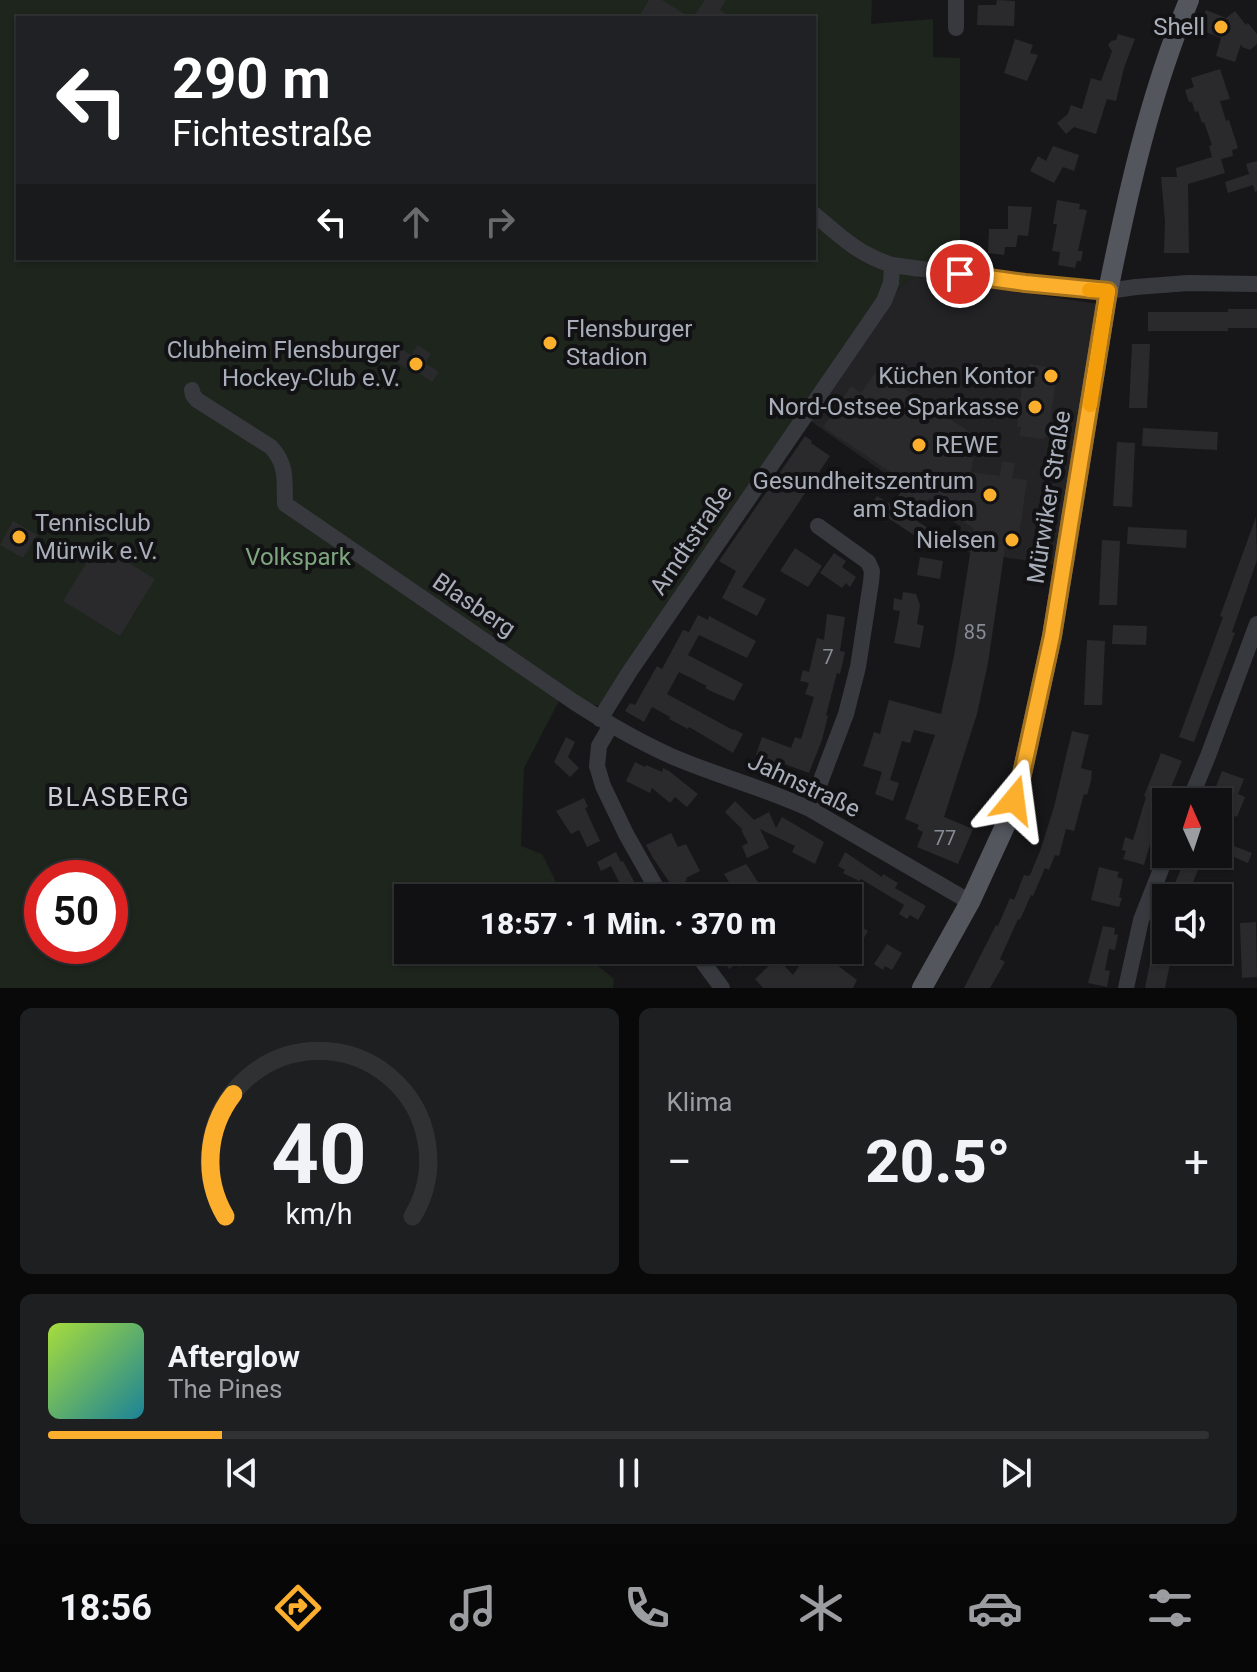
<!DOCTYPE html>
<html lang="de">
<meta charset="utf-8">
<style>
body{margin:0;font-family:Roboto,sans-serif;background:#1e1f21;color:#f1f3f6;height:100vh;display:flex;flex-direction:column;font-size:30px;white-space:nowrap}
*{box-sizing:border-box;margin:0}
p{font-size:26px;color:#9c9da0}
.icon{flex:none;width:44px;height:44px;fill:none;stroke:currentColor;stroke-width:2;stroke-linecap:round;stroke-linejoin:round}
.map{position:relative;height:988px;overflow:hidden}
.side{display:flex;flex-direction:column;gap:20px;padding:20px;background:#09090a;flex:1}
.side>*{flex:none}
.top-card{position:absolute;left:16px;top:16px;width:800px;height:244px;border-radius:0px;box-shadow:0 2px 6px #0004,0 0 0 2px #303133;background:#202124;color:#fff;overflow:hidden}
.needle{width:52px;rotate:357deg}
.tools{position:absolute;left:1152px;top:788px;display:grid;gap:16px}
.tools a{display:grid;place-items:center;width:80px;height:80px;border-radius:0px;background:#111113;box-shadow:0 2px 6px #0004,0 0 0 2px #303133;font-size:40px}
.speed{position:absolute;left:24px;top:860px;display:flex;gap:16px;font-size:40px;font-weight:700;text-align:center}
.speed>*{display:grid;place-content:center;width:104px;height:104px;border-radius:50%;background:#111113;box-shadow:0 2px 6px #0004,0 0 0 2px #303133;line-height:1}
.speed .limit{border:12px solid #d22;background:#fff;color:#111}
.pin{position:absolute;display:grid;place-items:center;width:68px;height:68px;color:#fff;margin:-34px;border:4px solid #fff;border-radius:50%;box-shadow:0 2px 8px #0007}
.me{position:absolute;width:88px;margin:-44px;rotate:16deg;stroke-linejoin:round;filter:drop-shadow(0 0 6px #0008)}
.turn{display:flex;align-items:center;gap:28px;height:168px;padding:0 24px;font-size:36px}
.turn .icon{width:104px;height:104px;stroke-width:2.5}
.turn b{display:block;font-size:56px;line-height:68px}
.lanes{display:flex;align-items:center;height:76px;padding:0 24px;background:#0003;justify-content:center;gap:40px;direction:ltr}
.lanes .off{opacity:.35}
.big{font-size:60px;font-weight:800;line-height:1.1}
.side .card{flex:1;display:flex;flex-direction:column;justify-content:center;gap:12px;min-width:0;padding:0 28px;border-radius:12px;background:#1e1f21}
.side .dial{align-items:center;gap:0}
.dial svg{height:208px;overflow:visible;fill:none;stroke:#303133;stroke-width:7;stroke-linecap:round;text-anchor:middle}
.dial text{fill:#f1f3f6;stroke:none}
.song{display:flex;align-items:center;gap:24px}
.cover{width:96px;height:96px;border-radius:12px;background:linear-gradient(135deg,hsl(80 70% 55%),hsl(190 70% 35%))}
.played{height:8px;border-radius:4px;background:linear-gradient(90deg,#fcaf2c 15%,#303133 15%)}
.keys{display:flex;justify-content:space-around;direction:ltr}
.heat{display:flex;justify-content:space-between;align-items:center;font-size:44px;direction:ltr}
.side .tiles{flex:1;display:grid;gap:20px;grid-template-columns:1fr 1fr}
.card:last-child{grid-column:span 2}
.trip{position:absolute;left:394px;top:884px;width:468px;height:80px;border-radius:0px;background:#111113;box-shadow:0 2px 6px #0004,0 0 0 2px #303133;font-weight:800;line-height:80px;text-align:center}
.menu{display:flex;height:128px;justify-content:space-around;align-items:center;background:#070708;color:#9c9da0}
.menu .icon{width:56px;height:56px}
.menu .current{color:#fcaf2c}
.menu b{font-size:36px;color:#f1f3f6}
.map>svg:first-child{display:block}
.built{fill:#232326}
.green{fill:#1d251d;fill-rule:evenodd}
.building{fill:#2a2a2d}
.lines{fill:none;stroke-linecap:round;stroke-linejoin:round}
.minor{stroke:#38393e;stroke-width:16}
.major{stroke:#54565e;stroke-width:20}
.route-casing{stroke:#a4721d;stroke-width:20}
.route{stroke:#fcaf2c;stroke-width:14}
.slow{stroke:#f59e0b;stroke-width:14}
.poi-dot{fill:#fcaf2c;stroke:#121214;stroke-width:3}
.labels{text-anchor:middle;stroke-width:8;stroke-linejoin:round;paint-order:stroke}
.number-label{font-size:20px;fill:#888c96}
.poi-label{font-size:24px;fill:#a8aeba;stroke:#121214;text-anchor:end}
.street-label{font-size:24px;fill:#a8aeba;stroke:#121214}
.park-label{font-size:24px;fill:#7ea67f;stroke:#121214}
.neighbourhood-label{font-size:26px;letter-spacing:2px;fill:#cacdd6;stroke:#121214}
</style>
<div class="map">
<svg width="1257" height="988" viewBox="0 0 1257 988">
<rect width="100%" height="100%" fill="#171719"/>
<!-- built -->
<path class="built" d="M916,277l196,29 -38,261 -116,-16 3,-24 -156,-110 80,-115 23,-22z"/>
<!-- green -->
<path class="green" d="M0,0h872l-1,24 62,-5v38l27,1v205l-52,17 -23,22 -278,405 -47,-8 -36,69 -3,78 21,8 22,44h-156v52h174v3l32,26 -1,9h-613zM18,18h796v240h-796zM42,878h68v68h-68z"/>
<!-- building -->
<path class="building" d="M649,0h13l29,18h-42l-8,-5z
M705,0h21l-6,10 13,8h-40z
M997,0l18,1 -1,25 -37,-1 1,-20h18z
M1206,10l20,8 9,-7 11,14 2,-2 9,11v10l-7,6 -8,-3 -1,-3 -6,18 -19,-6 5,-18 -23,-9z
M1118,34l17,5 -11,29 -8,33 -9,-2 -11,35 -22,-7 -8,7 -9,-11 11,-9 3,-9 11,4 9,-31 10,3 11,-30 -4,-6 3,-4 5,-1z
M1015,39l18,6 -3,8 8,2 -11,26 -23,-8z
M1220,69l10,30 -10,2 6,20 3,-1 9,28 -6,2 1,6 -12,3 4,14 -37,11 1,69h-25l1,-32 -4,-44h16l-1,-9 36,-11 -3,-11 3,-1 -8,-23 -2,1 -4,-12 -3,1 -3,-10h-3l-4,-12 9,-3 -3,-9z
M1053,146l26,9 -5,16 -11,-4 -9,16 -24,-12 8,-15 8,5z
M1257,161v30l-2,1 -2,-7 -25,8 -3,-11 24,-8 -3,-10z
M1057,200l23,4 -1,5 8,1 -9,41h5l-2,10h-4l-2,7 -17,-3 2,-13 -8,-1 5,-27h-4z
M1008,206l24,1 -4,29 -10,-1 -2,12h-11l-1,8 -16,-2 1,-24h19z
M1228,309h29v19h-29v3h-80v-19h80z
M393,344l18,11 7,-10 13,9 -6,9 14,9 -7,10 -20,-14 -2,3 -15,-10 -1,2 -9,-7z
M1132,344h18l-3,64h-18z
M1030,364l24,4 3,5 -9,63 -6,3 -23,-3 2,-9h-4l5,-41h2l2,-12 3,1z
M876,372l7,6 2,-3 92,62 -6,35 29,4 2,-15 13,2 -3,15 15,2 -10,70 -12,-2 -17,115 -11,51 -33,103 29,12 -15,35 -41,-17 6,-15 -6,-3 2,-4 -14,-6 30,-84 -21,-5 -4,13 -8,-2 -12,39 9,3 -6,18 -18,-7 7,-22 -19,-6 11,-34 6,2 9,-34 52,14 13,-58 20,-127 -45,-31 -15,21 17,11 -8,11 -35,-23 -2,4 -17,-11v-3l8,-12 15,9 15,-22 -84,-56 28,-41 10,7z
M1143,428l75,4 -1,18 -75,-4z
M805,436l7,5 -1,2 19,13 -88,131 24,12 -9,17 -35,-18 14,-27 -17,-10z
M1117,442l18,1 -3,64 -19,-1z
M1256,517l1,43 -25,72 3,1 -41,109 -15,-5 44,-120 -3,-1z
M13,521l24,14 -14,23 -23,-13z
M1128,527l59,3 -1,18 -59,-4z
M1102,540l18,1 -3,64h-18z
M98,544l57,35 -35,57 -57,-35z
M795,548l27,18 -14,21 -28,-16z
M834,553l12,8 -4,6 14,10 -6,10 -4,-4 -4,5 -22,-15z
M920,557l23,4 -3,18 -23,-4z
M903,592l13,2 4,11 -3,19 7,2 -4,22 -26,-5 6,-32 -7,-1 1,-12 8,2z
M827,614l18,3 -5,34 5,1 -5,22 -3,-1 -11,42 2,1 -6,24 -13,33 -30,-11 -4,10 -11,-4 4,-9 -12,-4 6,-18 29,11 4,-11 6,2 13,-42 -9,-3 4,-11 -9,-2 3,-11 6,2 8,-34 7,2z
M698,615l10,5 1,-4 47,25 -9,17 -48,-23 -11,20 55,29 -9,17 -19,-8 -10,-5 2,-2 -28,-14 -12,22 66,36 1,-1 9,5 -10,19 -44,-26 -1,2 -19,-10 1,-2 -18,-10 -8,15 -19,-11 5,-8 5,2 22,-39 5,3 21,-39 6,2z
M1113,625l34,1 -1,19 -34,-1z
M1087,640l18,1 -3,64h-18z
M1072,731l17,4 -8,33 11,3 -1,6h1l-5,18 -3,-1 -10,37 -8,-2 -7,27 -4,-1 -6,15 -4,-2 -12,28 -2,-1 -11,25 -2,-1 -18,40 5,3 -15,26h-26l32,-63 2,1 12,-28 4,2 10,-25 4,1 2,-1 10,-24 14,-44z
M566,737l9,5 -7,15 11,11 -9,9 -16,-15z
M1161,753l21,8 -15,36 -3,-1 -20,69 -21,-6 3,-8 -4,-1 3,-13 8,3 13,-43 -2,-1z
M635,762l10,5 1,-2 16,7 1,-4 6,3 29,23 -11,13 -12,-10 -5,6 -18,-15 -2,5 -24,-12z
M1222,771l22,8 -6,15 7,3 -8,20 -19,-8v-7h-8z
M584,798l4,9 -3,1 15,33 -13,6 -8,-17 -8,4 -15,-23z
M735,801l19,19 15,-8 7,16 6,-11 42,25 -9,22 -23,-12 3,-6 -35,-17 9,19 -22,10 -5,-12 6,-3 -7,-13h2l-18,-18z
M671,833l7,14 8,-3 14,27 -14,7 1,2 -13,9 -21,-31 -7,-13z
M1218,840l34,13 -4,10 -14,-6 -2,6 -14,-5z
M616,852l5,10 2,-1 20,37h-16l-16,-32 -10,5 -4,-9z
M845,852l37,25 1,-3 15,9 -3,5 31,18 -8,14 -8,-5 -3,4 -8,-5 5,-9 -43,-26 -2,2 -16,-8 2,-3 -7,-4z
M1187,854h17l-17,44h-18z
M746,864l3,4 19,30h-29l-15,-24z
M1099,867l20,5 -2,5 6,2 -4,18 3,1 -3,9 -28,-7z
M848,918l20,13 -10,17 -10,-6z
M1256,922l1,55 -15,1 -2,-55z
M1103,926l12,2 -1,6 4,1 -3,15 -6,-1 -4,21 5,1 -3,16 -19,-4z
M1157,928l9,2v20h7l-8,38h-20z
M887,944l15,9 -10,17 -7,-4 -2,4 -9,-6z
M729,950h10l8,12 -8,5 -3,-3 -7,5 -9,-13z
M810,950h7l40,30 -4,8h-90l-8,-9 22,-21 16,17z"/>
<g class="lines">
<!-- minor -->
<path class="minor" d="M956,28v-28
M814,214c27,23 44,40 78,51l133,18 83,8 28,-4 52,-4 69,1
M192,390l1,5 4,5 74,47c17,19 13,33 14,57l289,198c31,20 64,39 97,54 46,20 94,32 139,53l160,93
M600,719l30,-48 254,-370 7,-18 1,-18
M611,725l-12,21 -2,20 6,20 23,48 36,64
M1189,802l19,-46 49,-132
M810,809l36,-95 12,-47 13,-85 1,-11 -4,-9 -50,-36
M694,950l28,38
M1126,988l15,-68 26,-66"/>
<!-- major -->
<path class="major" d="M922,988l48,-86 35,-76 17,-52 30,-138 56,-345c20,-99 42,-197 81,-291"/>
</g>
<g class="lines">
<!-- route casing -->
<g class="route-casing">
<path id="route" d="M960,274l65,9 83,8 -56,345 -30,138 -8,26"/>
</g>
<!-- route -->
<use href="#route" class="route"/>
<!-- slow -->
<path class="slow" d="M1089,290l19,1 -18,114"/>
</g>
<!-- markers -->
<g class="poi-dot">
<circle cx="1221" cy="27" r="8"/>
<circle cx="550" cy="343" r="8"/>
<circle cx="416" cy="364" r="8"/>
<circle cx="1051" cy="376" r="8"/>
<circle cx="1035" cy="407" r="8"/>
<circle cx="919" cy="445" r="8"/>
<circle cx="990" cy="495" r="8"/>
<circle cx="19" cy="537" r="8"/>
<circle cx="1012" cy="540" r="8"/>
</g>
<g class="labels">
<!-- number labels -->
<g class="number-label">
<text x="975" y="639">85</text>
<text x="828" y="664">7</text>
<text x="945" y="845">77</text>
</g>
<!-- poi labels -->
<g class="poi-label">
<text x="1205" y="35">Shell</text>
<text x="566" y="337" text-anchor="start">Flensburger<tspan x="566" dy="28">Stadion</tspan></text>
<text x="400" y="358">Clubheim Flensburger<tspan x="400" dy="28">Hockey-Club e.V.</tspan></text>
<text x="1035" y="384">Küchen Kontor</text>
<text x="1019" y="415">Nord-Ostsee Sparkasse</text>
<text x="935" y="453" text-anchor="start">REWE</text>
<text x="974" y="489">Gesundheitszentrum<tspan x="974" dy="28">am Stadion</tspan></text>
<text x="35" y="531" text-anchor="start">Tennisclub<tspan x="35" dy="28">Mürwik e.V.</tspan></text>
<text x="996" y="548">Nielsen</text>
</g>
<!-- street labels -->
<g class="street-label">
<text transform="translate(1049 497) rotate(-81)" y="8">Mürwiker Straße</text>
<text transform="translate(691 540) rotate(-56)" y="8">Arndtstraße</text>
<text transform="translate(474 605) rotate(34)" y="8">Blasberg</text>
<text transform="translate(804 785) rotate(25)" y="8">Jahnstraße</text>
</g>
<!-- park labels -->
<g class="park-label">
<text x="298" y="565">Volkspark</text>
</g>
<!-- neighbourhood labels -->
<g class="neighbourhood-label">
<text x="119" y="806">BLASBERG</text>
</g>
</g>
</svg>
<div class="tools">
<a><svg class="needle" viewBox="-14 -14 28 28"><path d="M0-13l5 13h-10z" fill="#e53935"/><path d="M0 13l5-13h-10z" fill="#9c9da0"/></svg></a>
<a><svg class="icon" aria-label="sound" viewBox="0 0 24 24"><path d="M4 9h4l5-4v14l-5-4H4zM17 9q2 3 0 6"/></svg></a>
</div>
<div class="speed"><div class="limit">50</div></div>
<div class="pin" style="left:960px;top:274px;background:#d93025"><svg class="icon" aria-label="arrive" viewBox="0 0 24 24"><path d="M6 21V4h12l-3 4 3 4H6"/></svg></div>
<svg class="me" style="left:1014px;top:800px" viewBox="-20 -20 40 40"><path d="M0-17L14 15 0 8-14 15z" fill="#fcaf2c" stroke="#fff" stroke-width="4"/></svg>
<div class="trip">18:57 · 1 Min. · 370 m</div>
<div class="top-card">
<div class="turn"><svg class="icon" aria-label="left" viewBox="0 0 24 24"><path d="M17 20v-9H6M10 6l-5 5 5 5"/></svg><div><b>290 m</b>Fichtestraße</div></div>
<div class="lanes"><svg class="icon" aria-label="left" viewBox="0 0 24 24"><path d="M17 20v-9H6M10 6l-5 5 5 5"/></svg><svg class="icon off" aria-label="ahead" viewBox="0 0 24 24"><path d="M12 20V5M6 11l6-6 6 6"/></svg><svg class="icon off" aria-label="right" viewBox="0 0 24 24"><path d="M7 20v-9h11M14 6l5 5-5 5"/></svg></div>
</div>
</div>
<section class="side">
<div class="tiles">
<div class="card dial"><svg viewBox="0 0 100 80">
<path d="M14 69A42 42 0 1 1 86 69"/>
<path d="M14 69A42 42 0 0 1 17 22" stroke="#fcaf2c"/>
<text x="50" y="56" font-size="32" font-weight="700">40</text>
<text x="50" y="72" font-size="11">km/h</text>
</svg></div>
<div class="card"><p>Klima</p>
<div class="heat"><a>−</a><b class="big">20.5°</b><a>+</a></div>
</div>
<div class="card">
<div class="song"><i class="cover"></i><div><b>Afterglow</b><p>The Pines</p></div></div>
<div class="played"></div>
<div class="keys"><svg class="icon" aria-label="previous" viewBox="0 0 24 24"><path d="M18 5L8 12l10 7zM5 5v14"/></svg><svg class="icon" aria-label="pause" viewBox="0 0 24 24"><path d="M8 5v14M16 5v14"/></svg><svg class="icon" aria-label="next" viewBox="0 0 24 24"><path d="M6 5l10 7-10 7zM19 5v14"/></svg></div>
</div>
</div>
</section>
<nav class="menu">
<b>18:56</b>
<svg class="icon current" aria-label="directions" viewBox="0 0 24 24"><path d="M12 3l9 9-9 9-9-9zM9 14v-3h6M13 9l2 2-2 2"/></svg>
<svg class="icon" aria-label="music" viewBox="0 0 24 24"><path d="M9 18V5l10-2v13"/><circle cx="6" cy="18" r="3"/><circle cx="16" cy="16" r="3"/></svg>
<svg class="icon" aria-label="phone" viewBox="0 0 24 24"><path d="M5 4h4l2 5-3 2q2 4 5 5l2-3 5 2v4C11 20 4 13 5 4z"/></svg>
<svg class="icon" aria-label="climate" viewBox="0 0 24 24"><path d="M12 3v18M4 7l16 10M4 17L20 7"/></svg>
<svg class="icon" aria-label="car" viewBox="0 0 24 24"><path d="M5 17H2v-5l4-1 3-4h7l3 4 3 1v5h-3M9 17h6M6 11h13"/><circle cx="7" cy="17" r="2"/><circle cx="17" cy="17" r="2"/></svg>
<svg class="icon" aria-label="filters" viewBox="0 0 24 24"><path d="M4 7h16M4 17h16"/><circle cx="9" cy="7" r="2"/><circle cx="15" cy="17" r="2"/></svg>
</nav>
